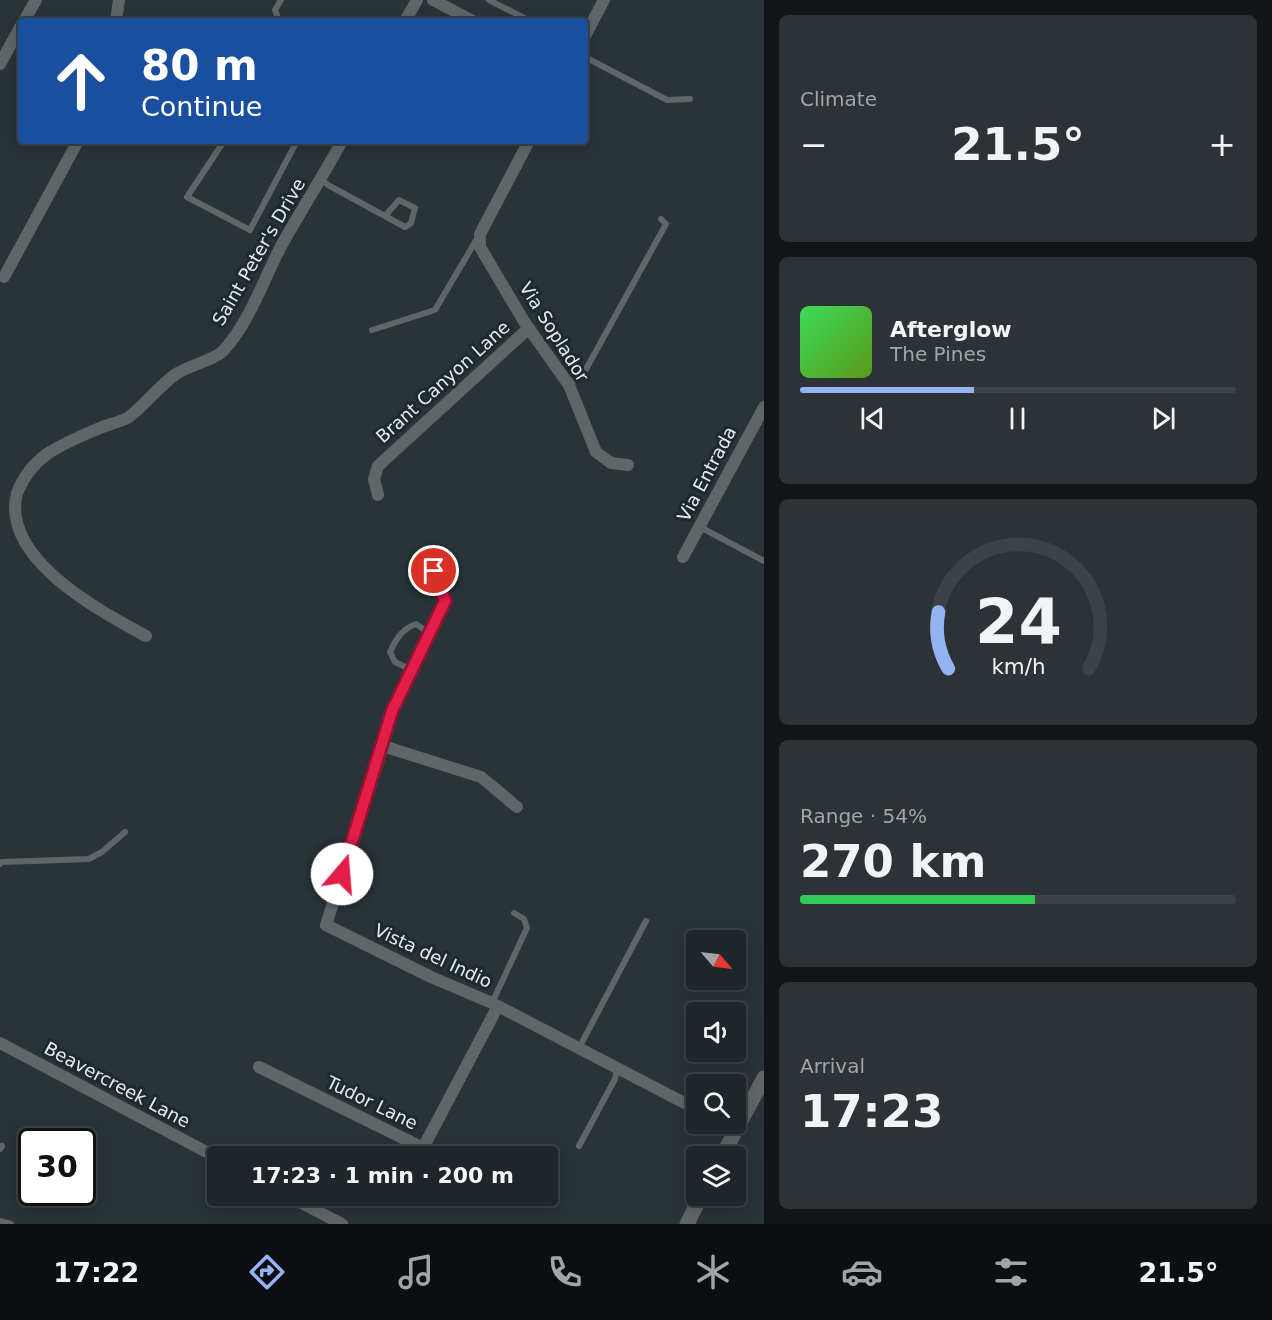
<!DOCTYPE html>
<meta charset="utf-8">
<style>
body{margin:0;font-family:"DejaVu Sans",sans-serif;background:#2c3236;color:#f1f3f6;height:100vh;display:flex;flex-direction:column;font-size:22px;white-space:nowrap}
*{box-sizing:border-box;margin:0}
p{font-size:20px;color:#a1a5a8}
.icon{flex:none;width:33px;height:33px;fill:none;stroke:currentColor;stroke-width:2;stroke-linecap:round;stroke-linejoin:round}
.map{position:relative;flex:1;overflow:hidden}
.panel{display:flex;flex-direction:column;gap:15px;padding:15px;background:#111517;width:508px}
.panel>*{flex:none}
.hud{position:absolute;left:18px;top:18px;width:570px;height:126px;border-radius:6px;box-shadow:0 3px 15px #0003,0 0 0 2px #3c4347;background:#1a4fa0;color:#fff;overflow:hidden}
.needle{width:39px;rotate:118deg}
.buttons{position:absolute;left:686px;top:930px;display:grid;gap:12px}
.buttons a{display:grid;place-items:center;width:60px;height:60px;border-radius:6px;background:#1f262a;box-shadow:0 3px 15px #0003,0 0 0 2px #3c4347;font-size:30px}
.speed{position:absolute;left:18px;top:1128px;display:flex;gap:12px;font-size:30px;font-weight:700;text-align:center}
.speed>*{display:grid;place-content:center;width:78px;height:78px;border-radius:50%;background:#1f262a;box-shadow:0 3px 15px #0003,0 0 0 2px #3c4347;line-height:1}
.speed .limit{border:3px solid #111;border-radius:9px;background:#fff;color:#111}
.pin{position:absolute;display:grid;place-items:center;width:51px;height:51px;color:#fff;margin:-26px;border:3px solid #fff;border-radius:50%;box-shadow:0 2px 6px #0007}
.me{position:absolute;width:66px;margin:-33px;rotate:18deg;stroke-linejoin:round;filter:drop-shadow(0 0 4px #0008)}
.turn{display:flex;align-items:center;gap:21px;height:126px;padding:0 24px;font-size:27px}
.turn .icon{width:78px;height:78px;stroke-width:2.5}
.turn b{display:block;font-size:42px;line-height:51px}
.big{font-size:45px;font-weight:700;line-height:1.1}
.panel .card{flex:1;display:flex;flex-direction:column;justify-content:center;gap:9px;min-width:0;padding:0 21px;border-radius:9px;background:#2c3236}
.panel .dial{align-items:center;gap:0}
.dial svg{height:156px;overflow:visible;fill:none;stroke:#3c4347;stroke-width:7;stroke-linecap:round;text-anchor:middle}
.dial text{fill:#f1f3f6;stroke:none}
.song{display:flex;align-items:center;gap:18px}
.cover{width:72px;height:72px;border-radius:9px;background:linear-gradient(135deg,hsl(130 70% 55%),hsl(90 70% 35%))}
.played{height:6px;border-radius:3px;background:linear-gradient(90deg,#95b2f1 40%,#3c4347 40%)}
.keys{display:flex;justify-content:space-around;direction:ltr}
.heat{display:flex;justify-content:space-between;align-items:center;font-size:33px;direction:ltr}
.charge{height:9px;border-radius:4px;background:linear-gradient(90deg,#34c759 54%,#3c4347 0)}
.trip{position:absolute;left:207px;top:1146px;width:351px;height:60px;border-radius:6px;background:#1f262a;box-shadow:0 3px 15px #0003,0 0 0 2px #3c4347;font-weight:700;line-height:60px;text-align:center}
.tabs{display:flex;height:96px;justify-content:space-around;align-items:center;background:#0c0f11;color:#a1a5a8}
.tabs .icon{width:42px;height:42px}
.tabs .on{color:#95b2f1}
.tabs b{font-size:27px;color:#f1f3f6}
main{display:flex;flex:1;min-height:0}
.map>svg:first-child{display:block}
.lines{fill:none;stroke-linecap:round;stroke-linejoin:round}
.service{stroke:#606667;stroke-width:6}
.minor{stroke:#606667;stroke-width:12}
.tertiary{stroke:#606667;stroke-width:15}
.route-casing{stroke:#92132f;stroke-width:15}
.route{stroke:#e11d48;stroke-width:10}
.labels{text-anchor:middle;stroke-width:6;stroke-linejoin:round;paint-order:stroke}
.street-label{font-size:18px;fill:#e6edf0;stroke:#1f292e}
</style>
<main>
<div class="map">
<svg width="764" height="1224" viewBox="0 0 764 1224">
<rect width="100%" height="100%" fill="#293338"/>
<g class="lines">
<!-- service -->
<path class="service" d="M489,0l41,21
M279,21l-4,-11 6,-10
M585,57l82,43 23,-1
M224,141l-37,56 63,33 47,-89
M321,179l7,6 77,42 6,-4 4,-15 -16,-8 -14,16
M372,330l63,-20 43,-73
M569,385l16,-14 81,-147 -5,-5
M700,527l64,34
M412,670l-17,-8 -5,-10c6,-13 12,-23 26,-28l13,9
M0,864l2,-2 87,-3 13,-7 23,-20
M492,1003l35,-75 -3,-9 -10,-6
M579,1048l67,-127
M579,1146l36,-67 2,-9
M0,1149l2,-3
M0,1221l11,3"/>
<!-- minor -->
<path class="minor" d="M433,0l40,21
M24,21l12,-21
M116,21l3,-21
M405,21l12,-21
M585,36l19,-36
M0,64l21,-38
M529,141l-49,93v13l45,76 44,62 27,67 15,11 17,2
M4,277l74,-136
M378,495l-4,-16 4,-13 151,-138
M683,557l81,-150
M146,636c-44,-24 -146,-77 -129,-143 6,-15 16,-29 30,-39 15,-10 36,-19 53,-26 9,-4 21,-6 29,-11 17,-13 30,-31 47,-43 14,-9 39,-14 48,-24 29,-33 40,-74 61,-111 19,-33 39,-65 57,-98
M383,746l9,-35 53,-110 -16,-45
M517,807l-36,-30 -98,-31 -57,179 105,52 61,26 204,106
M0,1043l218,115
M259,1067l164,81 75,-142
M724,1124l12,5
M288,1196l54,28"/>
<!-- tertiary -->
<path class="tertiary" d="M722,1156l42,-78
M687,1224l14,-28"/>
</g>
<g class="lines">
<!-- route casing -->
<g class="route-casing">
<path id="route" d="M342,874l50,-163 53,-110 -11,-30"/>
</g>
<!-- route -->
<use href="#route" class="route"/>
</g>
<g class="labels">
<!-- street labels -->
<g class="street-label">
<text transform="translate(259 252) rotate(-60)" y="6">Saint Peter's Drive</text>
<text transform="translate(554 332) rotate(58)" y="6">Via Soplador</text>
<text transform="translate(443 382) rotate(-42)" y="6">Brant Canyon Lane</text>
<text transform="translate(707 474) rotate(-62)" y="6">Via Entrada</text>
<text transform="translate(433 956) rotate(25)" y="6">Vista del Indio</text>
<text transform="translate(117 1085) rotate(28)" y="6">Beavercreek Lane</text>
<text transform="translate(372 1103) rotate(26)" y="6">Tudor Lane</text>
</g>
</g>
</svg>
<div class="buttons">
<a><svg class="needle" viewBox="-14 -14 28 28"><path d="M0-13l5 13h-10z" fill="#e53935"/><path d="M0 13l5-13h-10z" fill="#a1a5a8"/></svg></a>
<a><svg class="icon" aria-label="sound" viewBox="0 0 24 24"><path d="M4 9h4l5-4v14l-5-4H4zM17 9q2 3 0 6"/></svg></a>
<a><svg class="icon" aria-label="search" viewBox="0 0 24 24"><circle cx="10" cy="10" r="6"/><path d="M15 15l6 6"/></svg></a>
<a><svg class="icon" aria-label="layers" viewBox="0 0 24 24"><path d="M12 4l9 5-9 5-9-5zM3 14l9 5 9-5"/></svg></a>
</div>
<div class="speed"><div class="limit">30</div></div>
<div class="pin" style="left:434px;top:571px;background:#d93025"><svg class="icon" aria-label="arrive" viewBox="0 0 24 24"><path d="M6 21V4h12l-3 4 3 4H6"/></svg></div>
<svg class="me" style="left:342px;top:874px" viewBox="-20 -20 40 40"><circle r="19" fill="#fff"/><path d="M0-13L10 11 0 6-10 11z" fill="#e11d48"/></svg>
<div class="trip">17:23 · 1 min · 200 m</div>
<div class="hud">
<div class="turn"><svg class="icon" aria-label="ahead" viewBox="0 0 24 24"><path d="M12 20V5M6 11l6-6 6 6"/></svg><div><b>80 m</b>Continue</div></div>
</div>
</div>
<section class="panel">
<div class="card"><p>Climate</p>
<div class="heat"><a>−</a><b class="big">21.5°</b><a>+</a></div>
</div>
<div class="card">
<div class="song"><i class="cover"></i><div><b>Afterglow</b><p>The Pines</p></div></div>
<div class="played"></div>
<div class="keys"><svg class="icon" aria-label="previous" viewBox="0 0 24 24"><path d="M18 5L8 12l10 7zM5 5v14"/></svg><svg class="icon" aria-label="pause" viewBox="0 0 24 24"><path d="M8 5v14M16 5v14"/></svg><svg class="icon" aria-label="next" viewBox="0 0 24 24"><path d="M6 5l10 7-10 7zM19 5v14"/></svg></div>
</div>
<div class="card dial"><svg viewBox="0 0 100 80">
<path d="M14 69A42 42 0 1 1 86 69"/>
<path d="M14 69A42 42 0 0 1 9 40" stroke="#95b2f1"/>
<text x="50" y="56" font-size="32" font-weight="700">24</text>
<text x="50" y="72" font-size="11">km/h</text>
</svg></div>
<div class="card"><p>Range · 54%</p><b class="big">270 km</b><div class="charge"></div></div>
<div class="card"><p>Arrival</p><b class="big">17:23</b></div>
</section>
</main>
<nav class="tabs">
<b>17:22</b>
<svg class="icon on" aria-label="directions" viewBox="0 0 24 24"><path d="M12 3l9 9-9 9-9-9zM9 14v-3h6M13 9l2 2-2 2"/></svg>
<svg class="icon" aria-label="music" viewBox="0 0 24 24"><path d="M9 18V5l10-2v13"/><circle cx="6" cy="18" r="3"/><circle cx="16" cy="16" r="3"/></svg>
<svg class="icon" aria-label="phone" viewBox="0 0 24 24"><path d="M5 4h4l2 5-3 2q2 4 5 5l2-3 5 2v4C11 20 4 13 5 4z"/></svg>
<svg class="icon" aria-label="climate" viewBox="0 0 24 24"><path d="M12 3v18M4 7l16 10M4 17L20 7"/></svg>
<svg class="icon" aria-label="car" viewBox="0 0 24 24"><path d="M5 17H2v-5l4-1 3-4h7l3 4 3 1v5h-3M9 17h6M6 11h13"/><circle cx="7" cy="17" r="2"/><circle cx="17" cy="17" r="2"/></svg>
<svg class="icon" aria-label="filters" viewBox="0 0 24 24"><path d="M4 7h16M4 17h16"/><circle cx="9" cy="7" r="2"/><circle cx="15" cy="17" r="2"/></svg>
<b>21.5°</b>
</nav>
